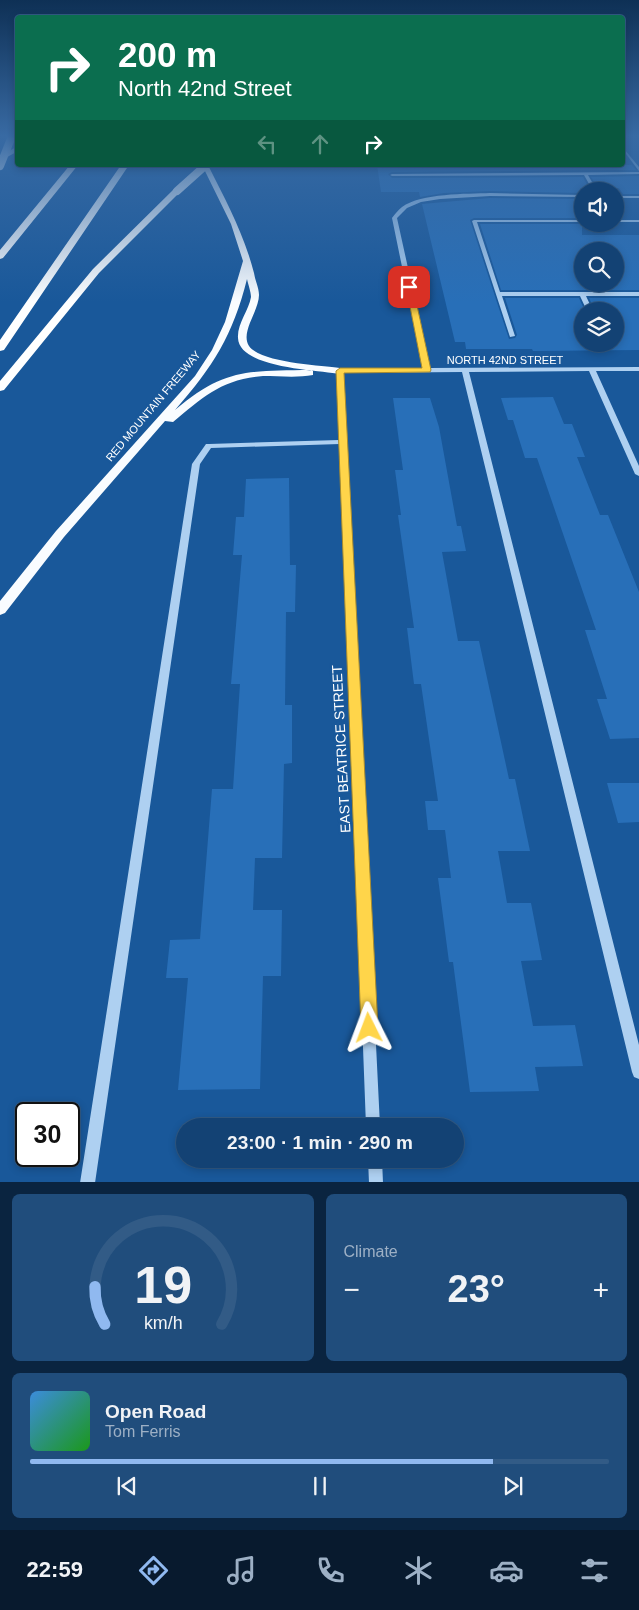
<!DOCTYPE html>
<meta charset="utf-8">
<style>
body{margin:0;font-family:Helvetica,sans-serif;background:#204d7c;color:#f1f3f6;height:100vh;display:flex;flex-direction:column;font-size:19px;white-space:nowrap}
*{box-sizing:border-box;margin:0}
p{font-size:16px;color:#9db0c5}
.icon{flex:none;width:28px;height:28px;fill:none;stroke:currentColor;stroke-width:2;stroke-linecap:round;stroke-linejoin:round}
.map{position:relative;height:1182px;overflow:hidden}
.details{display:flex;flex-direction:column;gap:12px;padding:12px;background:#0a2440;flex:1}
.details>*{flex:none}
.hud{position:absolute;left:15px;top:15px;width:610px;height:152px;border-radius:5px;box-shadow:0 2px 8px #0003,0 0 0 1px #325b86;background:#0b6e4f;color:#fff;overflow:hidden}
.buttons{position:absolute;left:574px;top:182px;display:grid;gap:10px}
.buttons a{display:grid;place-items:center;width:50px;height:50px;border-radius:50%;background:#134274;box-shadow:0 2px 8px #0003,0 0 0 1px #325b86;font-size:25px}
.speed{position:absolute;left:15px;top:1102px;display:flex;gap:10px;font-size:25px;font-weight:700;text-align:center}
.speed>*{display:grid;place-content:center;width:65px;height:65px;border-radius:50%;background:#134274;box-shadow:0 2px 8px #0003,0 0 0 1px #325b86;line-height:1}
.speed .limit{border:2px solid #111;border-radius:8px;background:#fff;color:#111}
.pin{position:absolute;display:grid;place-items:center;width:42px;height:42px;color:#fff;margin:-21px;border-radius:10px;box-shadow:0 2px 8px #0006}
.me{position:absolute;width:55px;margin:-28px;rotate:357deg;stroke-linejoin:round;filter:drop-shadow(0 0 4px #0008)}
.turn{display:flex;align-items:center;gap:18px;height:105px;padding:0 20px;font-size:22px}
.turn .icon{width:65px;height:65px;stroke-width:2.5}
.turn b{display:block;font-size:35px;line-height:42px}
.lanes{display:flex;align-items:center;height:48px;padding:0 20px;background:#0003;justify-content:center;gap:25px;direction:ltr}
.lanes .off{opacity:.35}
.big{font-size:38px;font-weight:700;line-height:1.1}
.details .widget{flex:1;display:flex;flex-direction:column;justify-content:center;gap:8px;min-width:0;padding:0 18px;border-radius:8px;background:#204d7c}
.details .dial{align-items:center;gap:0}
.dial svg{height:130px;overflow:visible;fill:none;stroke:#325b86;stroke-width:7;stroke-linecap:round;text-anchor:middle}
.dial text{fill:#f1f3f6;stroke:none}
.song{display:flex;align-items:center;gap:15px}
.cover{width:60px;height:60px;border-radius:8px;background:linear-gradient(135deg,hsl(210 70% 55%),hsl(120 70% 35%))}
.played{height:5px;border-radius:2px;background:linear-gradient(90deg,#90b9f0 80%,#325b86 80%)}
.keys{display:flex;justify-content:space-around;direction:ltr}
.heat{display:flex;justify-content:space-between;align-items:center;font-size:28px;direction:ltr}
.details .tiles{flex:1;display:grid;gap:12px;grid-template-columns:1fr 1fr}
.widget:last-child{grid-column:span 2}
.trip{position:absolute;left:176px;top:1118px;width:288px;height:50px;border-radius:25px;background:#134274;box-shadow:0 2px 8px #0003,0 0 0 1px #325b86;font-weight:700;line-height:50px;text-align:center}
.menu{display:flex;height:80px;justify-content:space-around;align-items:center;background:#081a2e;color:#9db0c5}
.menu .icon{width:35px;height:35px}
.menu .current{color:#90b9f0}
.menu b{font-size:22px;color:#f1f3f6}
.map>svg:first-child{display:block}
.building{fill:#286fb8;fill-rule:evenodd}
.lines{fill:none;stroke-linecap:round;stroke-linejoin:round}
.minor{fill:#aed0f1;fill-rule:evenodd}
.major{fill:#f9fcff;fill-rule:evenodd}
.highway{fill:#fff;fill-rule:evenodd}
.highway-bridge{stroke:#fff;stroke-width:8}
.route{fill:#ffd54a;stroke:#a68a30}
.labels{text-anchor:middle;stroke-width:5;stroke-linejoin:round;paint-order:stroke}
.far-street-label{font-size:11px;fill:#fff;stroke:#19589a}
.street-label{font-size:14px;fill:#fff;stroke:#19589a}
</style>
<div class="map">
<svg width="639" height="1183" viewBox="0 0 639 1183">
<rect width="100%" height="100%" fill="#19589a"/>
<!-- building -->
<path class="building" d="M377,165h255l4,5 -244,2 -4,2 4,4 191,-1 6,11h-7v5l-92,-2 -46,2 -24,4 -1,-5h-38z
M639,176v18h-16l-4,-6h-21l-7,-11z
M490,198l92,1v19h-108l-4,2 39,119 6,-1 2,-3 -12,-37h74l6,13h-3v33h33v-33h-20l-6,-13h50v52l-106,1 -1,-2h-66l-1,-7h-10l-33,-138z
M480,224h102v11h57v55h-138zM582,251h33v33h-33z
M553,397l11,27h8l13,33h-8l23,58h8l31,77v146l-29,1 -13,-40h10l-22,-69h11l-59,-172h-12l-12,-38h-5l-7,-22z
M393,398h37l9,29 18,99h4l5,25 -24,1 16,89h21l30,138h6l15,72h-32l9,52h24l11,57 -21,1 12,65 42,-1 8,41 -48,1 4,24 -69,1 -17,-130h-4l-11,-84h13l-6,-48h-17l-3,-29h13l-17,-117h-7l-7,-56h7l-16,-113h3l-6,-45h8z
M289,478l1,87h6l-1,47h-9l-1,93h7v58l-8,1 -2,94h-27l-2,52h29l-1,66h-18l-3,113 -82,1 10,-112h-22l4,-38 30,-1 12,-150h21l7,-105h-9l11,-129h-9l3,-38h8l2,-38z
M607,783h32v39l-21,1z"/>
<g class="lines">
<!-- minor -->
<path class="minor" d="M623,150h2l14,17v4z
M639,172v2l-51,1 9,16h-4l-9,-16 -192,1 -2,-1 2,-1z
M490,193l92,2v2l-92,-1 -50,3 -19,3 -14,6 -10,10 33,150 209,-1v4h-43l43,95v10l-4,-2 -46,-103 -120,1 170,673v34l-5,-2 -2,-5 -170,-700 -119,1 37,753h-14l-26,-682 -129,4 -11,16 -105,719h-15l112,-719 14,-20h3l130,-4 -1,-70 85,-1 -31,-151c3,-4 6,-8 10,-11 19,-14 65,-13 88,-14z
M615,196h24v2h-24z
M474,220h108v2h-105l23,70h139v4h-53l7,15h-6l-7,-15h-78l13,40 -5,1 -38,-116z
M615,220h24v2h-24z
M368,1159h14l1,24h-14z"/>
<!-- major -->
<path class="major" d="M18,146v5l-18,10v-5z
M202,165h6c18,36 36,69 46,108 1,7 5,15 5,22 0,16 -19,37 -10,51 12,17 71,19 91,22l5,3 -5,3c-23,-4 -101,-6 -102,-36 -1,-14 11,-28 13,-41 0,-5 -3,-13 -4,-18 -14,56 -34,88 -72,131 49,-42 74,-39 135,-40l3,1v4c-16,3 -34,1 -50,1 -41,3 -60,21 -90,46l-8,-1 -101,116 -59,76 -5,2v-14l56,-70 139,-155 17,-26 13,-28 18,-61 -12,-37z"/>
<!-- highway -->
<path class="highway" d="M70,165h8l-75,93 -3,1v-9z
M121,165h8l-125,185 -4,1v-11z
M174,189l7,2 -82,82 -95,117 -4,1v-10l93,-112z"/>
<!-- highway-bridge -->
<path class="highway-bridge" d="M0,166l12,-30
M177,191l29,-26"/>
</g>
<!-- sky -->
<linearGradient id="sky" x2="0" y2="1"><stop stop-color="#0e3055"/><stop offset="0.45" stop-color="#386aa3"/><stop offset="1" stop-color="#386aa3" stop-opacity="0"/></linearGradient>
<rect width="639" height="302" fill="url(#sky)"/>
<!-- route -->
<path class="route" d="M406,286l7,1 18,83 -1,2 -86,1 34,655 -3,7 -6,2 -6,-2 -2,-7 -25,-657 4,-3h82z"/>
<g class="labels">
<!-- far-street labels -->
<g class="far-street-label">
<text x="505" y="364">NORTH 42ND STREET</text>
<text transform="translate(153 406) rotate(-50)" y="4">RED MOUNTAIN FREEWAY</text>
</g>
<!-- street labels -->
<g class="street-label">
<text transform="translate(341 749) rotate(-93)" y="5">EAST BEATRICE STREET</text>
</g>
</g>
</svg>
<div class="buttons">
<a><svg class="icon" aria-label="sound" viewBox="0 0 24 24"><path d="M4 9h4l5-4v14l-5-4H4zM17 9q2 3 0 6"/></svg></a>
<a><svg class="icon" aria-label="search" viewBox="0 0 24 24"><circle cx="10" cy="10" r="6"/><path d="M15 15l6 6"/></svg></a>
<a><svg class="icon" aria-label="layers" viewBox="0 0 24 24"><path d="M12 4l9 5-9 5-9-5zM3 14l9 5 9-5"/></svg></a>
</div>
<div class="speed"><div class="limit">30</div></div>
<div class="pin" style="left:409px;top:287px;background:#d93025"><svg class="icon" aria-label="arrive" viewBox="0 0 24 24"><path d="M6 21V4h12l-3 4 3 4H6"/></svg></div>
<svg class="me" style="left:369px;top:1028px" viewBox="-20 -20 40 40"><path d="M0-17L14 15 0 8-14 15z" fill="#ffd54a" stroke="#fff" stroke-width="4"/></svg>
<div class="trip">23:00 · 1 min · 290 m</div>
<div class="hud">
<div class="turn"><svg class="icon" aria-label="right" viewBox="0 0 24 24"><path d="M7 20v-9h11M14 6l5 5-5 5"/></svg><div><b>200 m</b>North 42nd Street</div></div>
<div class="lanes"><svg class="icon off" aria-label="left" viewBox="0 0 24 24"><path d="M17 20v-9H6M10 6l-5 5 5 5"/></svg><svg class="icon off" aria-label="ahead" viewBox="0 0 24 24"><path d="M12 20V5M6 11l6-6 6 6"/></svg><svg class="icon" aria-label="right" viewBox="0 0 24 24"><path d="M7 20v-9h11M14 6l5 5-5 5"/></svg></div>
</div>
</div>
<section class="details">
<div class="tiles">
<div class="widget dial"><svg viewBox="0 0 100 80">
<path d="M14 69A42 42 0 1 1 86 69"/>
<path d="M14 69A42 42 0 0 1 8 46" stroke="#90b9f0"/>
<text x="50" y="56" font-size="32" font-weight="700">19</text>
<text x="50" y="72" font-size="11">km/h</text>
</svg></div>
<div class="widget"><p>Climate</p>
<div class="heat"><a>−</a><b class="big">23°</b><a>+</a></div>
</div>
<div class="widget">
<div class="song"><i class="cover"></i><div><b>Open Road</b><p>Tom Ferris</p></div></div>
<div class="played"></div>
<div class="keys"><svg class="icon" aria-label="previous" viewBox="0 0 24 24"><path d="M18 5L8 12l10 7zM5 5v14"/></svg><svg class="icon" aria-label="pause" viewBox="0 0 24 24"><path d="M8 5v14M16 5v14"/></svg><svg class="icon" aria-label="next" viewBox="0 0 24 24"><path d="M6 5l10 7-10 7zM19 5v14"/></svg></div>
</div>
</div>
</section>
<nav class="menu">
<b>22:59</b>
<svg class="icon current" aria-label="directions" viewBox="0 0 24 24"><path d="M12 3l9 9-9 9-9-9zM9 14v-3h6M13 9l2 2-2 2"/></svg>
<svg class="icon" aria-label="music" viewBox="0 0 24 24"><path d="M9 18V5l10-2v13"/><circle cx="6" cy="18" r="3"/><circle cx="16" cy="16" r="3"/></svg>
<svg class="icon" aria-label="phone" viewBox="0 0 24 24"><path d="M5 4h4l2 5-3 2q2 4 5 5l2-3 5 2v4C11 20 4 13 5 4z"/></svg>
<svg class="icon" aria-label="climate" viewBox="0 0 24 24"><path d="M12 3v18M4 7l16 10M4 17L20 7"/></svg>
<svg class="icon" aria-label="car" viewBox="0 0 24 24"><path d="M5 17H2v-5l4-1 3-4h7l3 4 3 1v5h-3M9 17h6M6 11h13"/><circle cx="7" cy="17" r="2"/><circle cx="17" cy="17" r="2"/></svg>
<svg class="icon" aria-label="filters" viewBox="0 0 24 24"><path d="M4 7h16M4 17h16"/><circle cx="9" cy="7" r="2"/><circle cx="15" cy="17" r="2"/></svg>
</nav>
